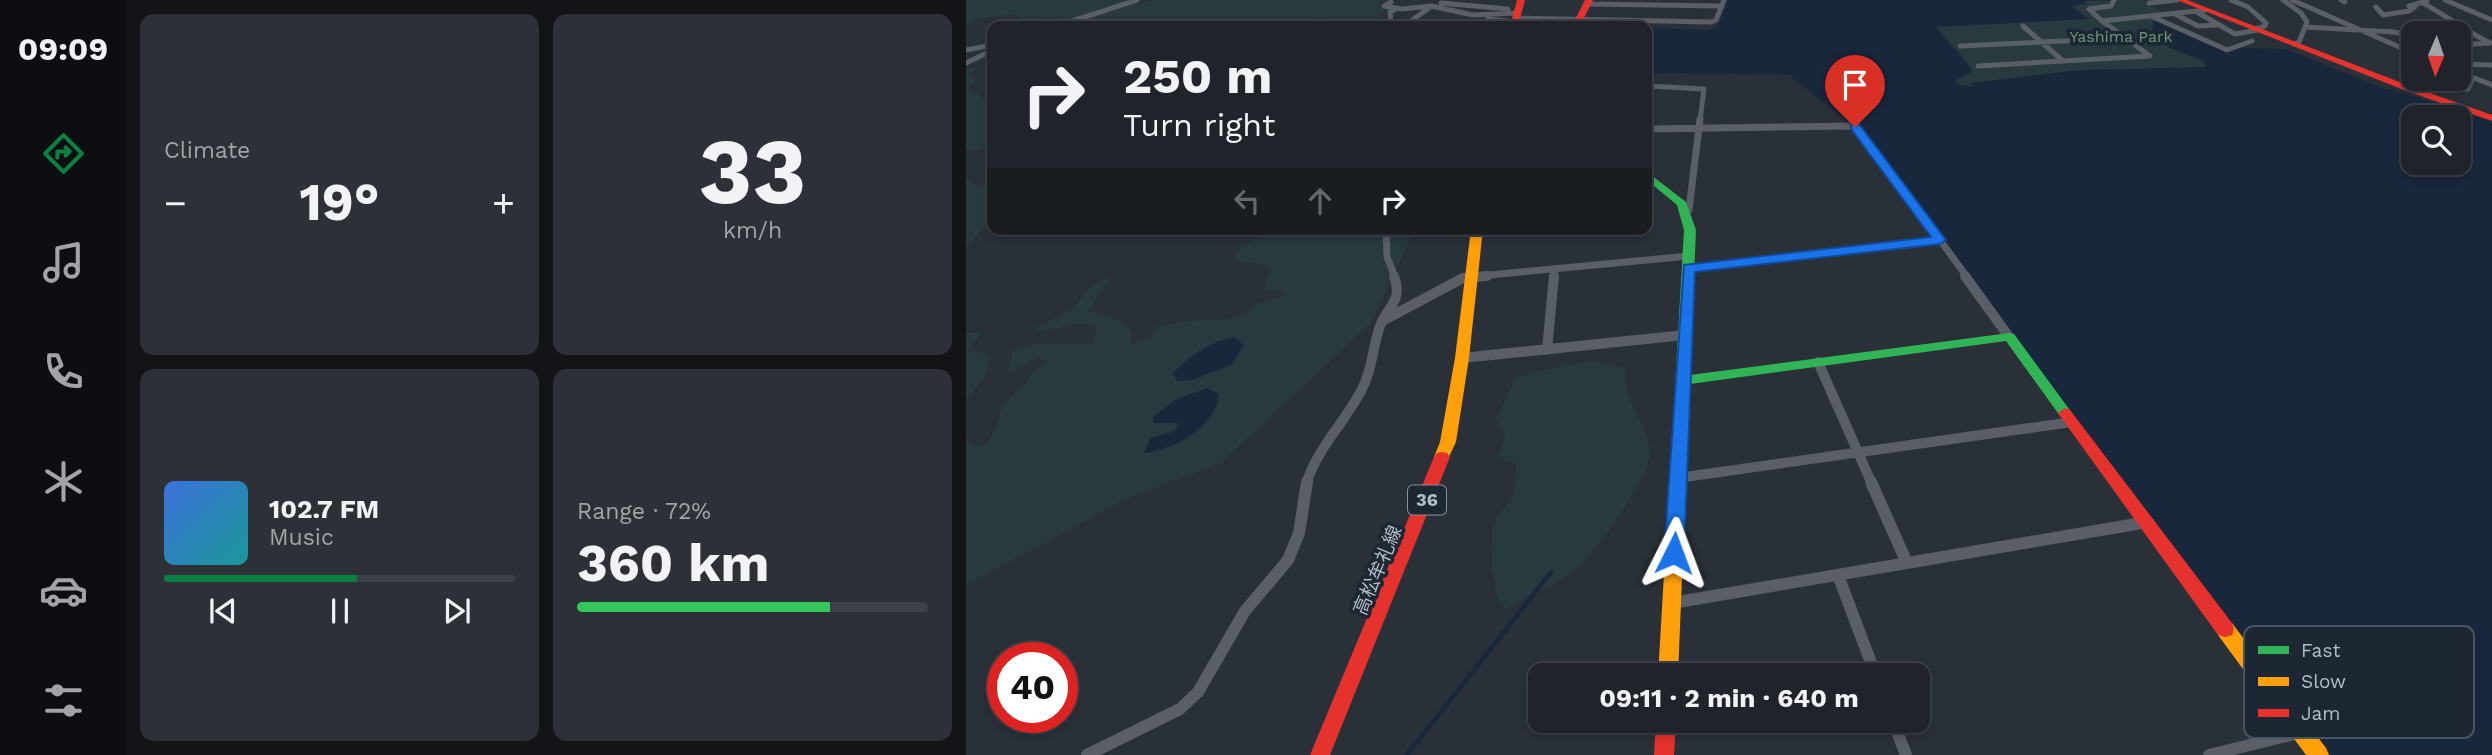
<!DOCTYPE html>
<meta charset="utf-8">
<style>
body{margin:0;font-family:"Work Sans","Noto Sans JP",sans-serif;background:#2d3036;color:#f1f3f6;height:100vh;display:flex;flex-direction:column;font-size:26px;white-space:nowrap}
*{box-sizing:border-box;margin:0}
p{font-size:23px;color:#a2a4a8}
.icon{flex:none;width:38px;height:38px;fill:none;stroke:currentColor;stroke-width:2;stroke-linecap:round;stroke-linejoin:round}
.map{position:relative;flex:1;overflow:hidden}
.panel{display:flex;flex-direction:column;gap:14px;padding:14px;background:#121417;width:840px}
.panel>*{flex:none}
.top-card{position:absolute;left:21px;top:21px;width:665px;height:214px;border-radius:14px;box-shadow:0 4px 10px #0003,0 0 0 2px #3d4147;background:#20242a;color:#f1f3f6;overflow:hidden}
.needle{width:46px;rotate:182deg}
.controls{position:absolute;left:1435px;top:21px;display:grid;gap:14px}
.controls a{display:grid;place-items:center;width:70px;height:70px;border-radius:14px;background:#20242a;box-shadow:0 4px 10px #0003,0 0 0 2px #3d4147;font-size:35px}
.speed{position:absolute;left:21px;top:642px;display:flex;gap:14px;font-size:35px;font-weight:700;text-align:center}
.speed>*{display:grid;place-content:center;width:91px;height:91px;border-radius:50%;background:#20242a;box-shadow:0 4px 10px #0003,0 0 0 2px #3d4147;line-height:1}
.speed .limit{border:10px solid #d22;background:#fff;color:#111}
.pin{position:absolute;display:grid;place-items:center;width:60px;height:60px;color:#fff;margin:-72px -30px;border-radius:50% 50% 50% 0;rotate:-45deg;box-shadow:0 0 7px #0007}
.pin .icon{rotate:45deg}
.me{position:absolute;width:77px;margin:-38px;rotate:3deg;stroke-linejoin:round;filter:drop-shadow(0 0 5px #0008)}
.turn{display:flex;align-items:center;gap:24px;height:147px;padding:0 21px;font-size:32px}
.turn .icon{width:91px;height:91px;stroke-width:2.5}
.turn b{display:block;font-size:49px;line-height:60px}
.lanes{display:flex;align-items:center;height:66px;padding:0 21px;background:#0003;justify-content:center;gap:35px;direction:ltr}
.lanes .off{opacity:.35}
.big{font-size:52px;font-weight:700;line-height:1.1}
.panel .card{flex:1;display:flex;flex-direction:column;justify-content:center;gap:10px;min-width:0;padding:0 24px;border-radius:14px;background:#2d3036}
.panel .dial{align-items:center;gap:0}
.dial b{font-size:91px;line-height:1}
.song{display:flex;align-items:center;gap:21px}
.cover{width:84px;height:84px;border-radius:10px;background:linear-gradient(135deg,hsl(220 70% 55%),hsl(180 70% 35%))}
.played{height:7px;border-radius:4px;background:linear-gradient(90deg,#0b8043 55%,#3d4147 55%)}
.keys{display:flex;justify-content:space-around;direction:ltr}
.heat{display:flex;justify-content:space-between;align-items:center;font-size:38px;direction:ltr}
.charge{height:10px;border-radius:5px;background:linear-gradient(90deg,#34c759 72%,#3d4147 0)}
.panel .tiles{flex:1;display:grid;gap:14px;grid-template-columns:repeat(2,1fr)}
.trip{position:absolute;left:562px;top:663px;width:402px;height:70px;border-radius:14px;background:#20242a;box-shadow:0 4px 10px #0003,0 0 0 2px #3d4147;font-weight:700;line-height:70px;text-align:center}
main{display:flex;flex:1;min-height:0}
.tab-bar{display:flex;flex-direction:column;width:126px;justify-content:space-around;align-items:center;background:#0d0e11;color:#a2a4a8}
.tab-bar .icon{width:49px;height:49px}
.tab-bar .selected{color:#0b8043}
.tab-bar b{font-size:32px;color:#f1f3f6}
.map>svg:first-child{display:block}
.green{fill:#273a3e}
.water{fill:#19273c;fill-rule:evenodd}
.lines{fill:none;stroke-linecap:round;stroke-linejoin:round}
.stream{stroke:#19273c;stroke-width:4.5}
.street-far3{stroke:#5a5e66;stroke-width:5}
.street-far2{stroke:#5a5e66;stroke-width:7}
.street-far1{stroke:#5a5e66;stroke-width:10}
.street{stroke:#5a5e66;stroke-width:12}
.fast{fill:#30b455;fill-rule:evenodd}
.slow{fill:#ff9f0a;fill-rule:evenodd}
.jam{fill:#e5322d;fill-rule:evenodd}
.route{fill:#1a73e8;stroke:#114b97;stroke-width:2}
.labels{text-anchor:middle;stroke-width:7;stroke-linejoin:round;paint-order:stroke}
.far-park-label{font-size:16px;fill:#6b9a76;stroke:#1d2633}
.shield{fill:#1d2633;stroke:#878f9c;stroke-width:2}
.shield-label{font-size:18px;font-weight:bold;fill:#b4bcc9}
.street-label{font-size:19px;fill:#b4bcc9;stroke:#1d2633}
.key{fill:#1d2633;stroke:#4a5360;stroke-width:2}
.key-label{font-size:19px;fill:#b4bcc9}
</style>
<main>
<nav class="tab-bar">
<b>09:09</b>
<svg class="icon selected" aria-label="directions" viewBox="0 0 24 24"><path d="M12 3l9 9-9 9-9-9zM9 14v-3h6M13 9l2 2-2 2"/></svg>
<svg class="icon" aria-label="music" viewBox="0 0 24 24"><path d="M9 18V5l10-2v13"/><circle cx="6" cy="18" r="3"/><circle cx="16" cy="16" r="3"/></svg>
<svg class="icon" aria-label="phone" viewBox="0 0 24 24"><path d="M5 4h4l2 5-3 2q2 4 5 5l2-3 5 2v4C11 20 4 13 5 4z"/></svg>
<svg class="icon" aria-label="climate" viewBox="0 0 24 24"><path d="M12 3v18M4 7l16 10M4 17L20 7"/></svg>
<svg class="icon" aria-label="car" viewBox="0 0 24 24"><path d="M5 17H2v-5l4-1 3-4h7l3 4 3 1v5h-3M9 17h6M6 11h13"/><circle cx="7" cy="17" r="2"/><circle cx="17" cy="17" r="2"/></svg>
<svg class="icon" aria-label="filters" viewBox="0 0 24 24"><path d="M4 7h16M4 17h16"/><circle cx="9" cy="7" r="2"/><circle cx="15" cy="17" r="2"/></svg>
</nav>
<section class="panel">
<div class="tiles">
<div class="card"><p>Climate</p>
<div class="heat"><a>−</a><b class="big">19°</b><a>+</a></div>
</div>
<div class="card dial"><b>33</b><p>km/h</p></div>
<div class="card">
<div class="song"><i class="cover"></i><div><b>102.7 FM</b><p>Music</p></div></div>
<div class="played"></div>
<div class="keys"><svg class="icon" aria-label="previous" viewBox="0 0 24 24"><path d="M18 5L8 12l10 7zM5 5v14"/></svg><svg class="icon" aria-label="pause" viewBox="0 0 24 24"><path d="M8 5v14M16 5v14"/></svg><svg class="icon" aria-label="next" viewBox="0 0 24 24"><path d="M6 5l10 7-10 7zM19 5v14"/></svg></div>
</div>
<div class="card"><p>Range · 72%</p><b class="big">360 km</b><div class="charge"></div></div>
</div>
</section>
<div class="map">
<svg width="1526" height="755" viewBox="0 0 1526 755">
<rect width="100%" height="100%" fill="#2a3038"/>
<!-- green -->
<path class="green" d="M0,0h167l-79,26h-8l8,-4v-4l-33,2 -5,-6 -39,5 -11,6z
M189,0h231l-7,3v4l10,2 -10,5 7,9 -8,3h-45l8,-4 -23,-5 -40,9h-212l45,-16z
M1174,0l27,14 -14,2 54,42 2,13 -234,17 -22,-6 -19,-55 154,-9 -17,-13 14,-2 -4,-2z
M0,68h11l-8,7 7,6 -9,7 12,8 13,4v38l-10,13 -16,-2z
M0,178l11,8 15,-3v37l-26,27z
M299,229h150l-44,94 -150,140 -91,34 -164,88v-150l5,11 16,-1 11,-23 4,-17 23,-20 5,-9 17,-15 -10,-4 -29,17 4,-23 24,-7h57l3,-17c-24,-10 -40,9 -63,2 17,-9 45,-17 51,-38l29,-17 -25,37 33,11 10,8v15l21,-8 5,-11 42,-6 33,-1 15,-5 8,-10 26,-6 3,-8 -20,1 6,-25 -36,-6 7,-15 22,-7z
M16,332l-13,18 21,5 -4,20 -20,25v-67z
M626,362l34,6c-4,33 18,50 24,80 4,25 -52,100 -70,118 -16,15 -54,31 -74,43l-8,-10 -7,-32 2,-42 21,-31 3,-30 -19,-7 7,-23 -9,-15 20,-42 50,-12z"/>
<!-- water -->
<path class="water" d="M762,0h371l-16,1 3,3 -15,2 18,13 -153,8 36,42 -2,4 -16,8 5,4 14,2 -3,-4 110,-13 126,-3 -3,-6 -35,-14 -8,-6 -8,-12 2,-11 72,33 26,-9 3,1 -14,5 45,1 100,40h11l-5,1 100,31v634h-170l-472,-631 -61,-49 -142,-2v-45l62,2 9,-4zM1447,117h46v46h-46z
M268,337l10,8 -13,20 -39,15 -14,1 -5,-8c18,-18 36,-31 61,-36z
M241,388l12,6c-3,33 -45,56 -75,59l6,-15 25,-7 3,-8h-25v-6l22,-17z"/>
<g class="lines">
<!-- stream -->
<path class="stream" d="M441,755l144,-183"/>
<!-- street-far3 -->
<path class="street-far3" d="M1265,0l17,7 18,16 -1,3 -10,3
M1317,0l18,13 6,9 -8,20 -5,2
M1326,0l121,53
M1375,0l4,2
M1479,0l47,20
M425,2l-7,4 18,3 29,-3 42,9 45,-2
M1455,2c25,13 44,29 69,41l-31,2
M475,3l67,6
M1183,3l28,-3
M621,4l135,2
M1410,7l7,8 26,-4 6,-4 -6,-1 18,-5
M1229,11l40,23 23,-4
M1209,14l23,12 19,-1
M1187,17l74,33 25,-9
M550,18l195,4 5,-2 8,-20
M522,19l27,3
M1136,21l-13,-12 22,-3 3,-6
M91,26l80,-26
M331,26l9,-3 9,3
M420,26l5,-4 -1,-10 8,-4
M438,26l25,-18
M1057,26l40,35
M1340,27l88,5 19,4
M994,46l164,-8
M0,50l26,-5
M0,63l21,-10 5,-6
M1493,64l33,1
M1012,66l172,-10 -48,-35 104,-11
M1447,71h-4l4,2
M1493,72l33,13
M1460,79l20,9
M681,86l57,3 -4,31
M1441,88l61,1 5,-11"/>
<!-- street-far2 -->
<path class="street-far2" d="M681,129l208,-3 85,114
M723,210l11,-91
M420,229l1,28 8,20
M723,268l251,-28 27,37
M503,277l220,-21
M588,277l1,-8"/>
<!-- street-far1 -->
<path class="street-far1" d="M999,276l44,61
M418,320l79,-42 24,-2
M581,350l7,-74
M496,358l223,-23
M852,362l54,122
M712,478l394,-56
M340,484c12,-37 37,-59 55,-93 11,-20 11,-40 18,-62 6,-22 25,-26 15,-53"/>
<!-- street -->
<path class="street" d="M905,482l36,81
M872,575l38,101
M706,603l476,-81
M927,721l13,34
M121,755l93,-46 18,-17 47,-81 43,-51 11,-27 8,-51
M1243,755l93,-23"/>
<!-- fast -->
<path class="fast" d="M681,172l39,30 10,28 -6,145 319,-42 5,1 58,79 -7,5 -5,-2 -54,-75 -316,43 -3,71 -3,4h-10l-3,-4 13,-225 -7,-25 -30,-25z"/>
<!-- slow -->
<path class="slow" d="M505,229h12l-14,129 -13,84 -9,19h-10l-3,-4 6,-15 15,-84z
M713,450l5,1 3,4 -9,221h-20l13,-221 3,-4z
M1259,621l7,2 94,125 3,7h-23l-88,-120 -2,-6 2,-6z"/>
<!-- jam -->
<path class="jam" d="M551,0h8l-7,26h-8z
M619,0h8l-13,26h-8z
M1211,0h10l223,86 82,29v6l-88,-31z
M1099,408l5,2 162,213 2,6 -2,6 -7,2 -7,-2 -158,-219 -2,-3z
M476,452l5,1 3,4 -120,298h-20l124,-298 3,-4z
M690,721h20l-2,34h-20z"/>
</g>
<!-- route -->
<path class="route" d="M885,124h8l87,116 -6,4 -245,28 -11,281 -3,6 -7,2 -7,-2 -3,-6 20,-288 247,-28 -80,-108z"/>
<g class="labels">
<!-- far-park labels -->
<g class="far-park-label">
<text x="1155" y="42">Yashima Park</text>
</g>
<!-- shield labels -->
<rect class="shield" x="442" y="485.5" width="38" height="29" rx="5"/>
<g class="shield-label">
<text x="461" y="506">36</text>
</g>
<!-- street labels -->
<g class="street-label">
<text transform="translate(411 570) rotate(-67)" y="7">高松牟礼線</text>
</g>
</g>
<!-- legend -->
<rect x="1278" y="626" width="230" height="112" rx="10" class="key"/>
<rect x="1292" y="646" width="31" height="8" fill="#30b455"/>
<rect x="1292" y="677" width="31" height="9" fill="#ff9f0a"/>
<rect x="1292" y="709" width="31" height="8" fill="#e5322d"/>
<g class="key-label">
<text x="1335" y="657">Fast</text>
<text x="1335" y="688">Slow</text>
<text x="1335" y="720">Jam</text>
</g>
</svg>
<div class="controls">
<a><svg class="needle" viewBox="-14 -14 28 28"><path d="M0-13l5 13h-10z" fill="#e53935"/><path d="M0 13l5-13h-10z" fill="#a2a4a8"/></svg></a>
<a><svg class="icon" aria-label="search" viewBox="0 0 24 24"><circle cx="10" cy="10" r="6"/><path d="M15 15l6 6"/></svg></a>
</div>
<div class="speed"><div class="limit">40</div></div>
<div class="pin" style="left:889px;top:127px;background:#d93025"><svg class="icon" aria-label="arrive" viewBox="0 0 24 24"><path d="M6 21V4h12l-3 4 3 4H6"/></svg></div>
<svg class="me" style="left:708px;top:553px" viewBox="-20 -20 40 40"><path d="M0-17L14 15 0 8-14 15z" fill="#1a73e8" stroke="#fff" stroke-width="4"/></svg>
<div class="trip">09:11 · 2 min · 640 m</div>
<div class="top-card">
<div class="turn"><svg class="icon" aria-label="right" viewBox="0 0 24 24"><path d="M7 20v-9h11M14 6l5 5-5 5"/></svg><div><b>250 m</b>Turn right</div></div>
<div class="lanes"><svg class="icon off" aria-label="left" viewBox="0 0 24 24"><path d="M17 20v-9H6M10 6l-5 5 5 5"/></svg><svg class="icon off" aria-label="ahead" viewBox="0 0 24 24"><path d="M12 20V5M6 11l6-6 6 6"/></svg><svg class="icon" aria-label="right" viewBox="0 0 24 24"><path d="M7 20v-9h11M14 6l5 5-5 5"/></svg></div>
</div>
</div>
</main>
